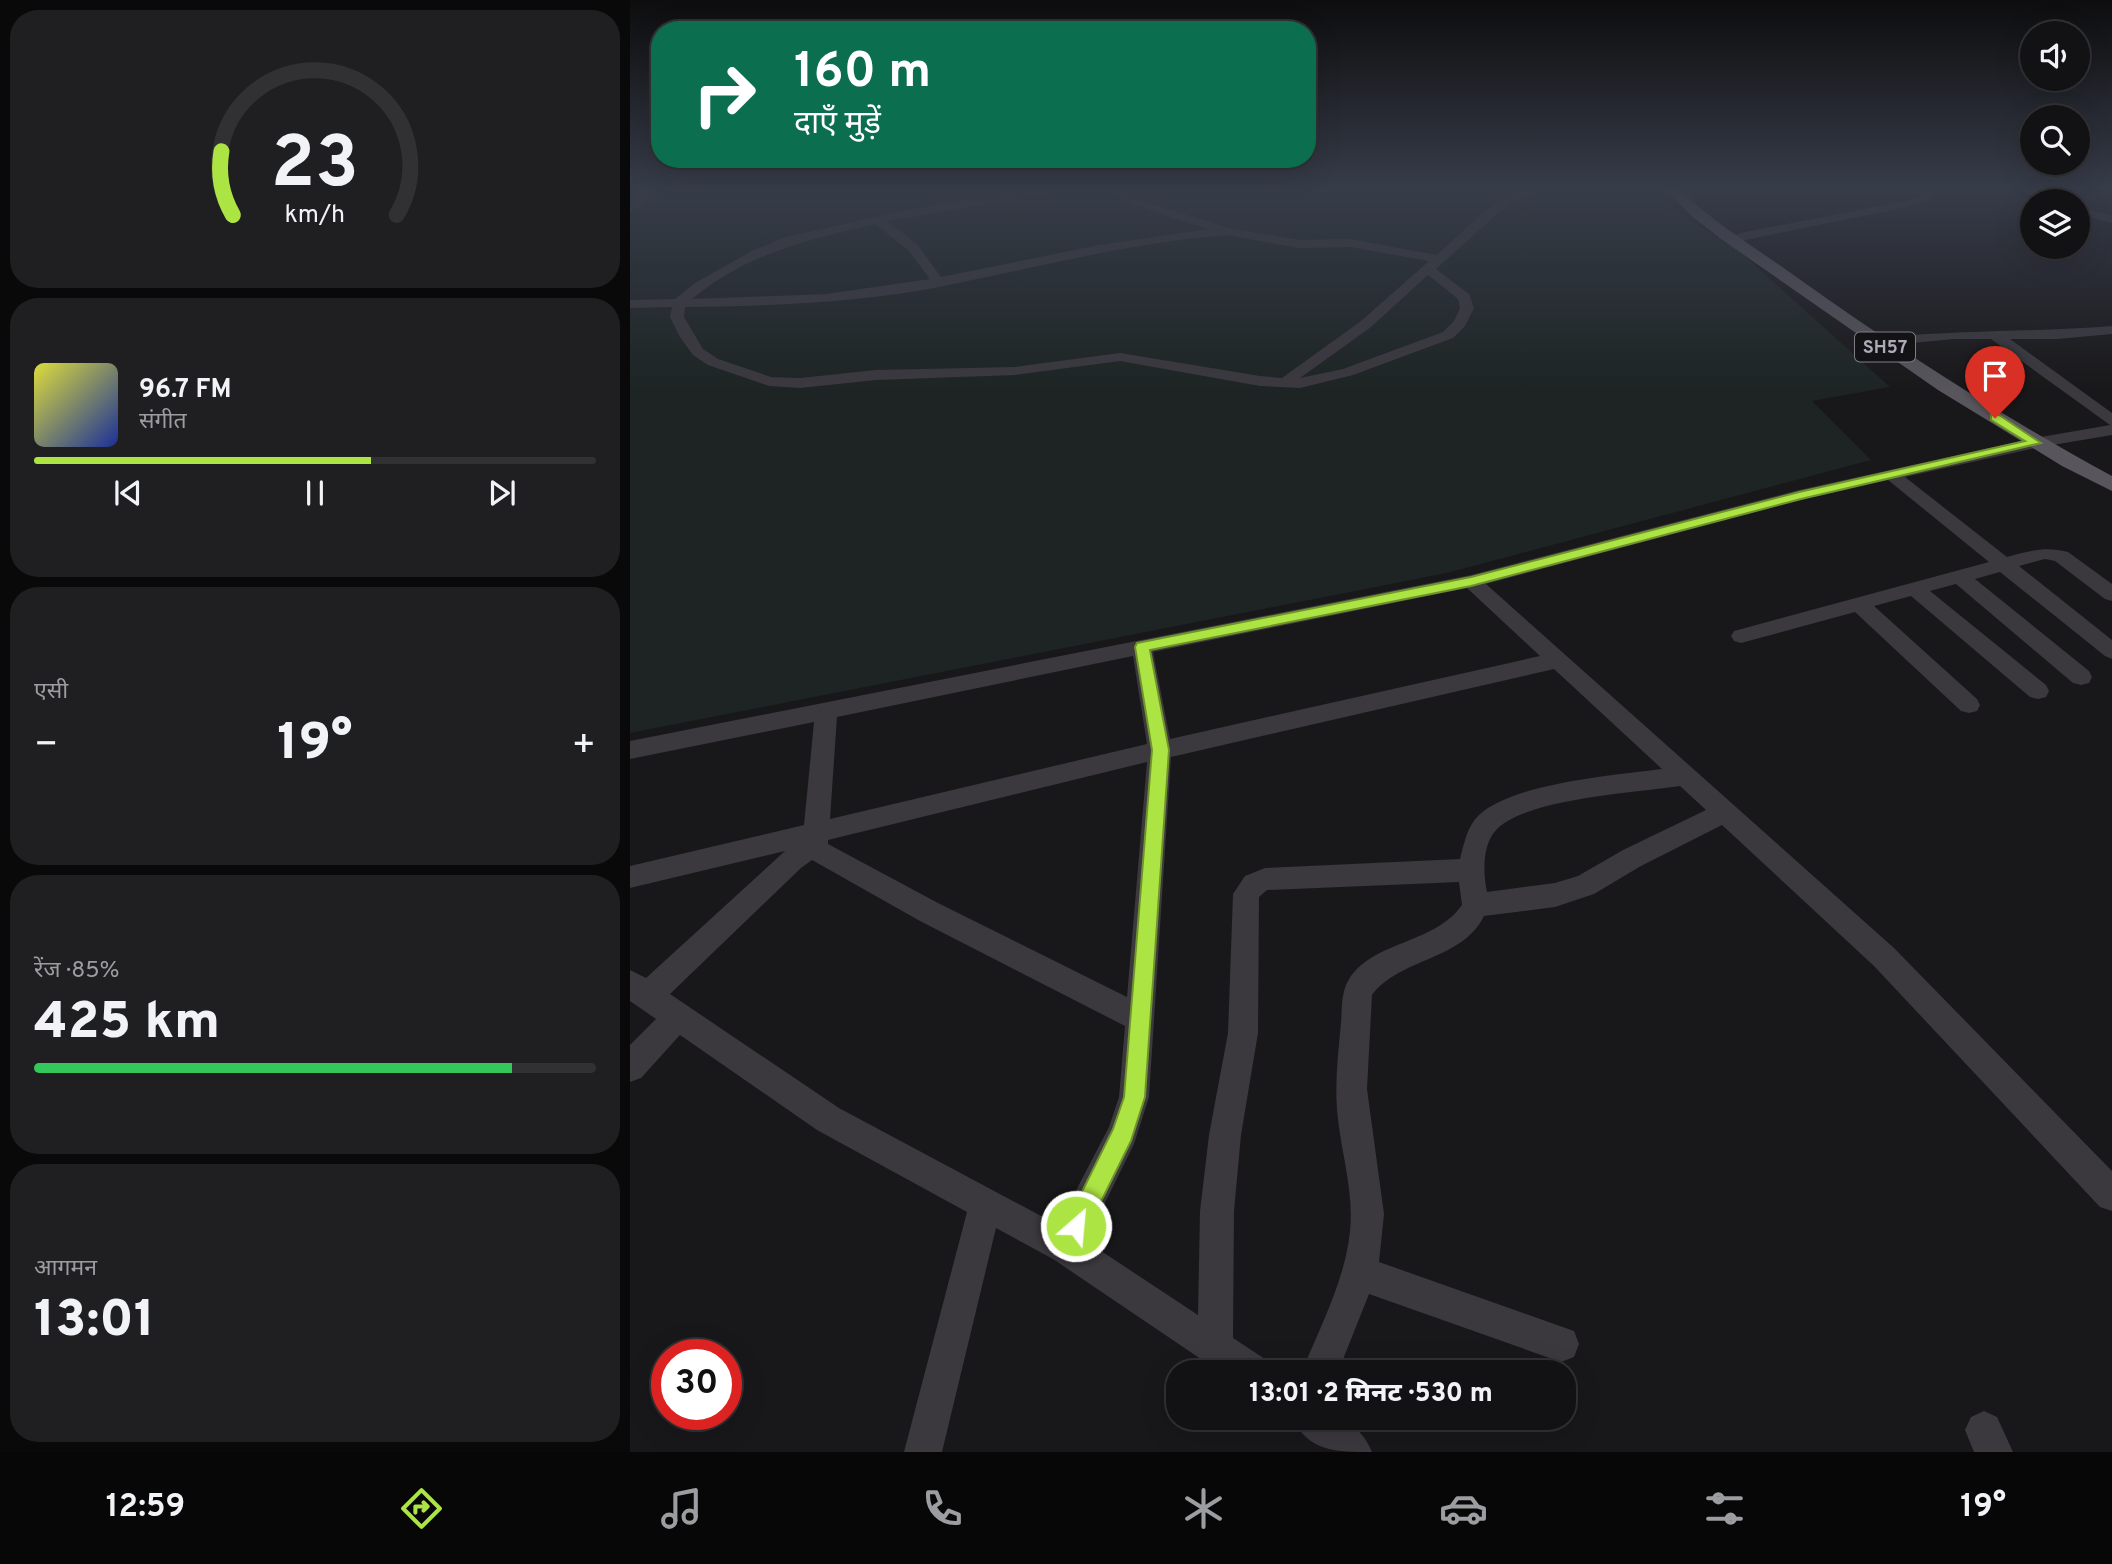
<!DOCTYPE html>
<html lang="hi">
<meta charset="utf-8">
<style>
body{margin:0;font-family:Overpass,"Noto Sans Devanagari",sans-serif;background:#1f1f21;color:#f1f3f6;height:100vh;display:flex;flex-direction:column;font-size:26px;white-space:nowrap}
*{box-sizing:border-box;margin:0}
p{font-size:23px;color:#9c9da0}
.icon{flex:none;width:38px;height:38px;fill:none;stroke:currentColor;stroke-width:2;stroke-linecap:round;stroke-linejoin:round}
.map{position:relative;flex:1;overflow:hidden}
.sheet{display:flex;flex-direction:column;gap:10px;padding:10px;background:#0a090a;width:630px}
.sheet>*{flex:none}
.top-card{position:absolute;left:21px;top:21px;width:665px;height:147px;border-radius:28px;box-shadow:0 7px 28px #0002,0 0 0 2px #313133;background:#0b6e4f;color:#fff;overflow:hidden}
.controls{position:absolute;left:1390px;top:21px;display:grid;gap:14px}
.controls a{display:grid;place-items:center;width:70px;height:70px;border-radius:50%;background:#121113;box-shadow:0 7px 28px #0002,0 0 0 2px #313133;font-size:35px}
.speed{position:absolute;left:21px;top:1339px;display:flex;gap:14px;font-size:35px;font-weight:700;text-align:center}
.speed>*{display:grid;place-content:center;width:91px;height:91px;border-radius:50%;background:#121113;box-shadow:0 7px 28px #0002,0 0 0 2px #313133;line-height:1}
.speed .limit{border:10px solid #d22;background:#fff;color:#111}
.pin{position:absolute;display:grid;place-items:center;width:60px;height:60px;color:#fff;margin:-72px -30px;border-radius:50% 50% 50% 0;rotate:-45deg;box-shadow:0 0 7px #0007}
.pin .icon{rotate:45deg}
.me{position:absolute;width:77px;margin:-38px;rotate:27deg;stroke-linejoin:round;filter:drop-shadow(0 0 5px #0008)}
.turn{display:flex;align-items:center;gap:24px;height:147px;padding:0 28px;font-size:32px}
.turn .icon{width:91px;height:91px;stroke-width:2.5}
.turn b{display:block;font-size:49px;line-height:60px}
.big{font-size:52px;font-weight:800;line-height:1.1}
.sheet .tile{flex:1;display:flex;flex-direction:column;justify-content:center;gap:10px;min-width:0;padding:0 24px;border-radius:28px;background:#1f1f21}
.sheet .dial{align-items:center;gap:0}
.dial svg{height:182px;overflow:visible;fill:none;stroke:#313133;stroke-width:7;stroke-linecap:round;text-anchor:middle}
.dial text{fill:#f1f3f6;stroke:none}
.song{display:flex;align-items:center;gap:21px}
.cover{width:84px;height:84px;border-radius:10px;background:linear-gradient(135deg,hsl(60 70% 55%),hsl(230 70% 35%))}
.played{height:7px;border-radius:4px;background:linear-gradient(90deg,#ace444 60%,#313133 60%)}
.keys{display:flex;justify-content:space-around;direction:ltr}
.heat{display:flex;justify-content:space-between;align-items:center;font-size:38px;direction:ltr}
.charge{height:10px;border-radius:5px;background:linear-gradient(90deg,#34c759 85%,#313133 0)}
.trip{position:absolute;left:536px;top:1360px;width:410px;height:70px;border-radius:28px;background:#121113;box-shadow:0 7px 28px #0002,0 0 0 2px #313133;font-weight:800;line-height:70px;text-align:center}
.tabs{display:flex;height:112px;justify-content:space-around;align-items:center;background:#070708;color:#9c9da0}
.tabs .icon{width:49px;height:49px}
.tabs .selected{color:#ace444}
.tabs b{font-size:32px;color:#f1f3f6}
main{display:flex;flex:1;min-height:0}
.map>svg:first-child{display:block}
.green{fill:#1d2423}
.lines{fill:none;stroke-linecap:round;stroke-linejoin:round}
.minor{fill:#3b383e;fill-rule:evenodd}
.major{fill:#58555c;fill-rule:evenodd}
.route{fill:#ace444;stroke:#70942c;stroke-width:2}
.labels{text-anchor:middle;stroke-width:7;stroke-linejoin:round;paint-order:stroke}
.shield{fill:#131214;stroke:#807c87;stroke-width:2}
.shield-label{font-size:18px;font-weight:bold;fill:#afaab8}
</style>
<main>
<section class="sheet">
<div class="tile dial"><svg viewBox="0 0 100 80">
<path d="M14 69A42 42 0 1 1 86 69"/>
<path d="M14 69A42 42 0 0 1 9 41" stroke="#ace444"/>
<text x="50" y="56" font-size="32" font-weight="700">23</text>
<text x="50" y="72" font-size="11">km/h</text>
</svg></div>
<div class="tile">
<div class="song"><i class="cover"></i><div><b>96.7 FM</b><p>संगीत</p></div></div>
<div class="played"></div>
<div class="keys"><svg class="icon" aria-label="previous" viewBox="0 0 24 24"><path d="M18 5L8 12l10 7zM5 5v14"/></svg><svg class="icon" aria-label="pause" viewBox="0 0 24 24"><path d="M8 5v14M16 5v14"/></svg><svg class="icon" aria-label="next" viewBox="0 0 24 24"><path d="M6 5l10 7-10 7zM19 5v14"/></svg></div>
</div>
<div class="tile"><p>एसी</p>
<div class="heat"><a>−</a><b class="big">19°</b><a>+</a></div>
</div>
<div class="tile"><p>रेंज · 85%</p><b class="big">425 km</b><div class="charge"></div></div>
<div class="tile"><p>आगमन</p><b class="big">13:01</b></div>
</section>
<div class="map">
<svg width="1482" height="1452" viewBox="0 0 1482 1452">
<rect width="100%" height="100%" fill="#181719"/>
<!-- green -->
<path class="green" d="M0,189h1024l12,16 74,47 150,135 -78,14 59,59 -424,113 -817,160z"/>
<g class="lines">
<!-- minor -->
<path class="minor" d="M7,189h12l-8,16 -11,7v-9z
M408,189h25l-6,3 -170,29 30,23 24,33 158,-32 109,-16 -80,-26 -25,-14h13l20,10 92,29 72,12 50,-1 87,16c32,-28 63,-68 110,-66l-38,14 -73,66 33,25 5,14 -9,18 -12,12 -100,37 -53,13 -40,-2 -140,-25 -105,14 -139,5 -76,8 -31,-2 -61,-21 -15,-10 -13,-18 -10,-20 2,-10 -42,1v-8l45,-1 20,-16 57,-32 34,-14 121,-27zM245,224l33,26 22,29 -104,15 -134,5c56,-46 115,-59 183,-75zM596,235l74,13 50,-1 79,14 -68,60 -79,57 -22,-2 -140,-23 -105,14 -139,3 -76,8 -29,-1 -53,-18 -15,-10 -19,-32 1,-10c85,-1 171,-4 254,-20 95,-19 189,-44 287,-52zM798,275l30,24 2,9 -6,13 -11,11 -100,37 -43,9 71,-51z
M1298,189h13l-15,12 -19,6 -167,34 -6,-4 6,-4 165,-32 13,-4z
M1390,189h15l24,12h-15z
M1447,207l35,8v8l-35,-9z
M1482,326v8l-55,5h-47l102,74v22l-77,13 -130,29 102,80c22,-6 38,-11 61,-5l44,32v17l-7,-2 -50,-38 -10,-2 -26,7 93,74v19l-7,-3 -105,-84 -25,7 114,92 3,6 -3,6 -8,2 -8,-2 -117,-99 -26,7 116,94 3,6 -3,6 -8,2 -8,-2 -119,-101 -37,10 103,93 3,6 -3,6 -8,2 -8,-2 -106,-99 -114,31 -7,-2 -3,-5 3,-5 255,-69 -101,-82 -87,20 -315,84 408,364 218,223v40l-12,-4 -226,-241 -152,-141 -81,41 -47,28 -39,13 -71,9c-22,45 -83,41 -112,79l-5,94 17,125 -5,48 195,69 5,13 -5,13 -13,5 -192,-68 -31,78h-36c18,-46 43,-91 48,-141 4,-38 -8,-75 -12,-112 -4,-32 0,-64 3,-96 1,-13 0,-30 7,-42 24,-41 86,-36 114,-76l-3,-23 -192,8 -8,7 -1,136 -17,102 -7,76 -1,127 32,21 5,13h-50l-167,-113 -57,-31 -54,224h-38l63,-240 -150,-82 -137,-95 -39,43 -11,4v-37l26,-26 -26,-18v-31l16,8 139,-127 -155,37v-22l174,-41 10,-103 -184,37v-18l841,-166 328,-85 236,-52 75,-13 -119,-86h-38l-61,6 -7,-4 7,-4c73,-7 147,-5 220,-11zM837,588l73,68 -370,83 -17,-87zM503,656l14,88 -317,75 7,-102zM924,669l108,100c-46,6 -149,14 -183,46 -12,11 -15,29 -19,44l-195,9 -20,8 -12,18 -5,139 -19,102 -9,76 -2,104 -112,-74 48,-97 15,-47 22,-340zM517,762l-20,235 -189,-94 -110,-59v-4zM1050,786l26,24 -83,40 -45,26 -23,7 -68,9c-4,-19 -5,-48 10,-63 32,-31 138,-36 183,-43zM182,860l108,61 205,105 -6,71 -10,30 -51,98 -219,-117 -169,-114 131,-126z
M1354,1411l13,6 16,35h-39l-9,-22 6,-13z
M662,1418c35,-3 65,-3 80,34 -36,0 -63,0 -80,-34z"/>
<!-- major -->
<path class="major" d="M1035,189h14c37,36 82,62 123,92 100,71 203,137 310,195v15l-50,-25 -124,-76 -217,-151 -28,-22z"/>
</g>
<!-- sky -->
<linearGradient id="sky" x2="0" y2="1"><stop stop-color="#0d0d0e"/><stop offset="0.48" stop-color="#373c49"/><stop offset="1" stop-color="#373c49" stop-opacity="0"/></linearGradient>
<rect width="1482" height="392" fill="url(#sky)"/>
<!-- route -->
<path class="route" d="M1361,415h8l42,28 -240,56 -330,87 -321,64 19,100 -24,347 -14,44 -46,93 -9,3 -8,-3 -3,-8 48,-97 11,-32 28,-347 -17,-103 2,-4 334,-66 328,-85 226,-51 -34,-21z"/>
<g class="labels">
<!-- shield labels -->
<rect class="shield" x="1225" y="332.5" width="60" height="29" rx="5"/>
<g class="shield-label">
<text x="1255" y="353">SH57</text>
</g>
</g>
</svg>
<div class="controls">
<a><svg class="icon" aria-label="sound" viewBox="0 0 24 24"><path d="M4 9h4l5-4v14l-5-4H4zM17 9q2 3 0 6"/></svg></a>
<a><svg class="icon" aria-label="search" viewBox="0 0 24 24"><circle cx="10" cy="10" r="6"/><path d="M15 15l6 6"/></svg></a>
<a><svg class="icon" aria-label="layers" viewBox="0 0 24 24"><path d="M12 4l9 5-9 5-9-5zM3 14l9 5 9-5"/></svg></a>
</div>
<div class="speed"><div class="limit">30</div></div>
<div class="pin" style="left:1365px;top:418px;background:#d93025"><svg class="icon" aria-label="arrive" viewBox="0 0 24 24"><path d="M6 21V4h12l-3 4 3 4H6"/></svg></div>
<svg class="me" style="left:446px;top:1226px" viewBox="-20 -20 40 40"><circle r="17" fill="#ace444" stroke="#fff" stroke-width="3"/><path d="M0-11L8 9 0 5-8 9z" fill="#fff"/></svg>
<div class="trip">13:01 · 2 मिनट · 530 m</div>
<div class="top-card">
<div class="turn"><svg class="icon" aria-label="right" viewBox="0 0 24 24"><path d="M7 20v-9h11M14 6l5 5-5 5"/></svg><div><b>160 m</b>दाएँ मुड़ें</div></div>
</div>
</div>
</main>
<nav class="tabs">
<b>12:59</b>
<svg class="icon selected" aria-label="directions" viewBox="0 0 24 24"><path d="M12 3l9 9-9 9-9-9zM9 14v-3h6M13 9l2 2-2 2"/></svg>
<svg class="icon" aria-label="music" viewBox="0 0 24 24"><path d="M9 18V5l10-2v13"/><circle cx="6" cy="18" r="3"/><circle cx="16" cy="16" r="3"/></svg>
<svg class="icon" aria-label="phone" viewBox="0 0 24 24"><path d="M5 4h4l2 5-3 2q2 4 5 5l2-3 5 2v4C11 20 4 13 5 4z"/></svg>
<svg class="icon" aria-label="climate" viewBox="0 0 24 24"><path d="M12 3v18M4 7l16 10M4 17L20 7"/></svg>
<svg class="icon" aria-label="car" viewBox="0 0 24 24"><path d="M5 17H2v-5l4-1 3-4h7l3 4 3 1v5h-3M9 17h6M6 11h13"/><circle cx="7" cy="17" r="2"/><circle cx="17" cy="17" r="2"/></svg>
<svg class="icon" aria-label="filters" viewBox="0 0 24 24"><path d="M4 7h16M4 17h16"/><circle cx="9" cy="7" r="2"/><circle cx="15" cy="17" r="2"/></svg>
<b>19°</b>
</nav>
